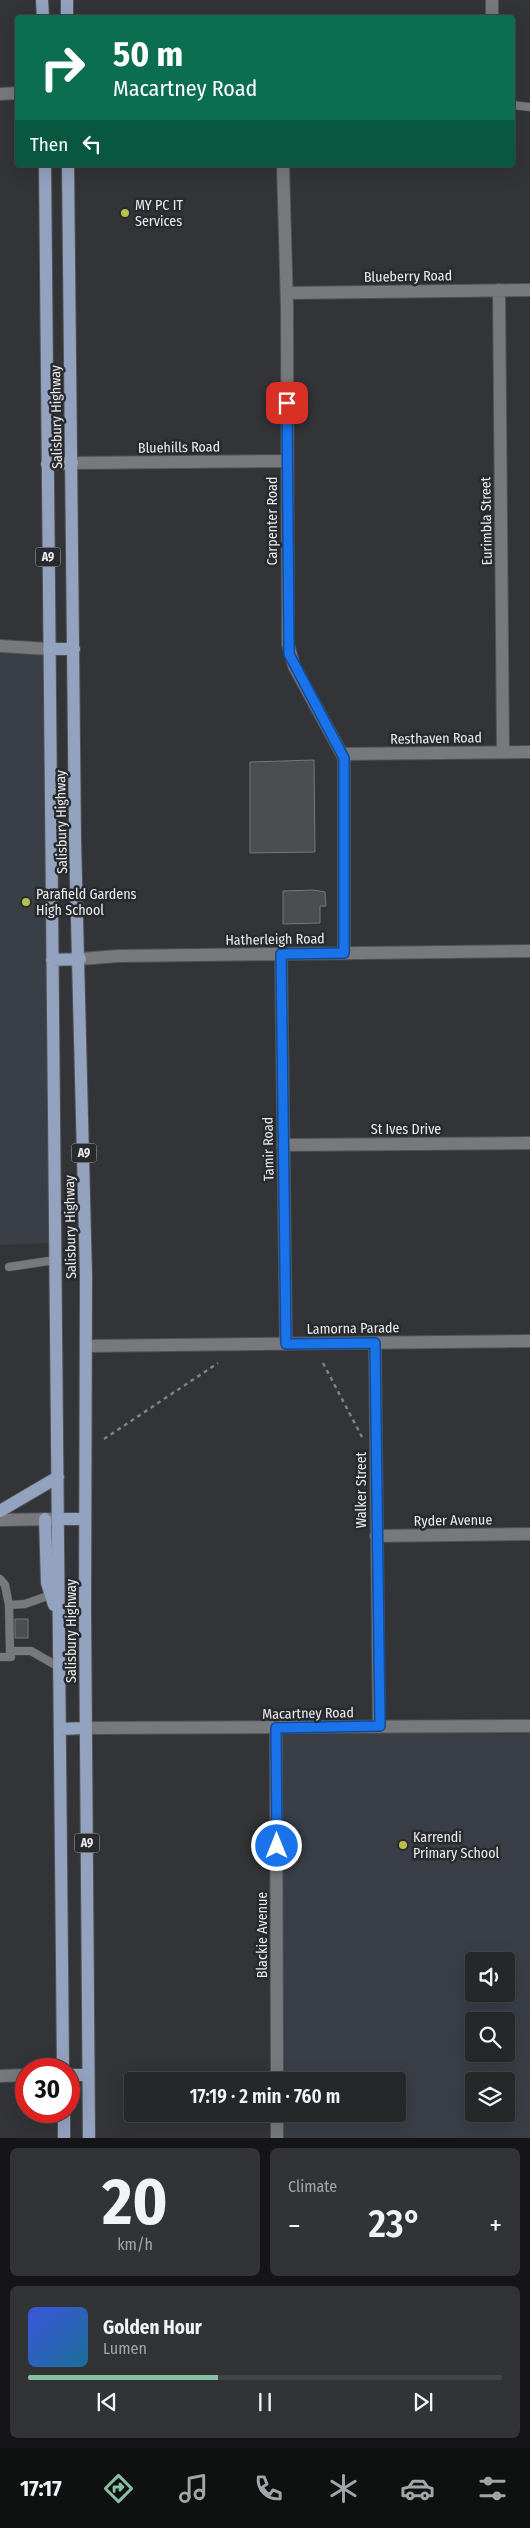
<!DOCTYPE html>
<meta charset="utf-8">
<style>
body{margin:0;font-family:"Fira Sans Condensed",sans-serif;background:#323335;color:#f1f3f6;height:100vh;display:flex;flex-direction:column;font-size:19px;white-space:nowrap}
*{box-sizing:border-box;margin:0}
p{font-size:16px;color:#a4a5a8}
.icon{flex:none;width:28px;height:28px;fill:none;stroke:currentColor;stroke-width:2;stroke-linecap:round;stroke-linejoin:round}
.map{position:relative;height:2138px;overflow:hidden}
.sheet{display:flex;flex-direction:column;gap:10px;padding:10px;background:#151517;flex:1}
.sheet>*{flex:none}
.top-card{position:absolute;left:15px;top:15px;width:500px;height:152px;border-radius:5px;box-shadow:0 5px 20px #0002,0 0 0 1px #424446;background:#0b6e4f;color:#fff;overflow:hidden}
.fabs{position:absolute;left:465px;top:1952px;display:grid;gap:10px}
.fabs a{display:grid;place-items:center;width:50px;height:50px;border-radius:5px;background:#262729;box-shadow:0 5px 20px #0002,0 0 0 1px #424446;font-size:25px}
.speed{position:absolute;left:15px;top:2058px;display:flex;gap:10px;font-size:25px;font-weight:700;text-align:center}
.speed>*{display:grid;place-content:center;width:65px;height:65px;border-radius:50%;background:#262729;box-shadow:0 5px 20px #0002,0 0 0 1px #424446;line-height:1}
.speed .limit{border:8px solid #d22;background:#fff;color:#111}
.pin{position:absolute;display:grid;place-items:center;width:42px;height:42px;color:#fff;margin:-21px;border-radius:10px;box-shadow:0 2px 8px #0006}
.me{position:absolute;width:55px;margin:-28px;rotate:0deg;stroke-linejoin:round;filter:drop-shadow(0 0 4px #0008)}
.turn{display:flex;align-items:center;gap:18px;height:105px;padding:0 15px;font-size:22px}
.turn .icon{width:65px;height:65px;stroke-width:2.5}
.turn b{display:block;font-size:35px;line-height:42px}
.then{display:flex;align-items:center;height:48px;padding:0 15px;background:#0003;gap:10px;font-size:19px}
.big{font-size:38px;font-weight:600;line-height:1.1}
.sheet .tile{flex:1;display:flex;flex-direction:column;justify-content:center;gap:8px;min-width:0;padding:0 18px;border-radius:8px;background:#323335}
.sheet .dial{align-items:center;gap:0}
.dial b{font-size:65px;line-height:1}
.song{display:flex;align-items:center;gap:15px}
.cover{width:60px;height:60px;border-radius:8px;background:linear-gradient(135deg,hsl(230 70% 55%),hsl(200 70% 35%))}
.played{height:5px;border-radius:2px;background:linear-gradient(90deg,#8abfa5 40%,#424446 40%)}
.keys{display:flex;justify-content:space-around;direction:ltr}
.heat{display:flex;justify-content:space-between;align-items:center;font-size:28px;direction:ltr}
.sheet .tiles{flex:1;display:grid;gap:10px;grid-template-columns:1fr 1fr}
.tile:last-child{grid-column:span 2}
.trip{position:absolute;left:124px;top:2072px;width:282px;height:50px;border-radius:5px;background:#262729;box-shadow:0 5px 20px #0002,0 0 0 1px #424446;font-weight:600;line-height:50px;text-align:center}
.dock{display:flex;height:80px;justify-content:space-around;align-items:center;background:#0f1010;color:#a4a5a8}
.dock .icon{width:35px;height:35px}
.dock .selected{color:#8abfa5}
.dock b{font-size:22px;color:#f1f3f6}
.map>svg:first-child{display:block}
.built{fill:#393e47;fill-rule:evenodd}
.building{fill:#4b4d51;stroke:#75787c}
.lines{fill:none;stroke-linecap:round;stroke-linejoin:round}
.lane-casing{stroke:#515255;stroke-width:9}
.street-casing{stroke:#515255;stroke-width:14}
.secondary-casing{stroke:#515255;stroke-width:14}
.primary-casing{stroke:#515255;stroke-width:14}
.path{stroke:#808184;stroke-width:2.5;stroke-dasharray:4 4;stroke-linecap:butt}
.lane{stroke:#77797d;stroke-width:8}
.street{stroke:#77797d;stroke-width:12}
.secondary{stroke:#77797d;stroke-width:12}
.primary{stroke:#93a2bf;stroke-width:12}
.route-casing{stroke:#114b97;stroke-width:12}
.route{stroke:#1a73e8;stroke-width:9}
.poi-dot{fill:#b7c148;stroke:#282a2d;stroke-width:2}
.labels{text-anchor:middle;stroke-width:5;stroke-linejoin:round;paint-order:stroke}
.shield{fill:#282a2d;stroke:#b1b2b5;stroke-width:1}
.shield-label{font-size:12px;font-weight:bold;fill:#ecedef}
.poi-label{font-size:14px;fill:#ecedef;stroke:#282a2d;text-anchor:start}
.street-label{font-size:14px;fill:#ecedef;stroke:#282a2d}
</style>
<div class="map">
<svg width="530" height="2138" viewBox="0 0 530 2138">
<rect width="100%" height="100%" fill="#323437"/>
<!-- built -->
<path class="built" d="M0,646l49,3 6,594 -55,2z
M530,1726v412h-253v-24h121v-33h-121l-1,-353zM474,1961h32v33h-32zM474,2021h32v33h-32zM474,2081h32v33h-32z"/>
<!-- building -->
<path class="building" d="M314,760l1,92 -65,1v-91z
M313,890l12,2 1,14h-6v17l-37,1v-33z
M15,1619h13v19h-13z"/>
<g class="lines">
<!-- lane casing -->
<g class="lane-casing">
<path id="lane" d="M512,105l18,2
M9,1267l46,-7
M0,1579l5,6 4,20
M53,1594l-28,10 -16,1 1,46h21l28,16
M0,1657h11l-1,-6"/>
</g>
<!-- street casing -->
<g class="street-casing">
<path id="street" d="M492,0v18
M0,94l18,-1
M283,165l4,142 1,337 6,22 50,92v195
M499,290l4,462
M287,293l243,-3
M72,463l215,-2
M343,754l187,-2
M281,954l5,390
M80,959l38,-3 412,-5
M283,1145l247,-2
M375,1343l4,383
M86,1346l444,-5
M376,1536l154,-2
M86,1728l444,-2
M276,1728l1,353
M0,2076l26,-1
M277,2114v24"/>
</g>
<!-- secondary casing -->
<g class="secondary-casing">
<path id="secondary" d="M0,646l49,3
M0,1520l55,-1"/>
</g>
<!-- primary casing -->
<g class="primary-casing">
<path id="primary" d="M42,0l1,18
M67,0v18
M45,165l18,1904
M68,165l7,675 11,436 -1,335 4,527
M47,464l25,-1
M49,649h25
M52,960l28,-1
M0,1511l58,-34
M45,1519l2,64 7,22
M58,1519h27
M60,1729l26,-1
M69,2075h19
M64,2111v27"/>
</g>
<!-- path -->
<path class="path" d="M323,1363l39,74
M104,1439l114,-76"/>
<!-- lane -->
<use href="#lane" class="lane"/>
<!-- street -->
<use href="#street" class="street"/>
<!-- secondary -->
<use href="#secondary" class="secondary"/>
<!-- primary -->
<use href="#primary" class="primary"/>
</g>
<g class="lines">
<!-- route casing -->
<g class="route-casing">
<path id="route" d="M277,1846l-1,-118 104,-2 -5,-383 -89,1 -5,-390 63,-1v-195l-55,-104 -2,-251"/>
</g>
<!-- route -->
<use href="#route" class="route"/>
</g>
<!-- markers -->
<g class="poi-dot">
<circle cx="125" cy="213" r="5"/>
<circle cx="26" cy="902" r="5"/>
<circle cx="403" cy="1845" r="5"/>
</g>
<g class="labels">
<!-- shield labels -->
<g class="shield">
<rect x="35.5" y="547.5" width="25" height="19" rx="4"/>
<rect x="71.5" y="1143.5" width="25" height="19" rx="4"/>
<rect x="74.5" y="1833.5" width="25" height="19" rx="4"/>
</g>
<g class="shield-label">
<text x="48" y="561">A9</text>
<text x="84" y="1157">A9</text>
<text x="87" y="1847">A9</text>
</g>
<!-- poi labels -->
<g class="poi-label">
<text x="135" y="210">MY PC IT<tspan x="135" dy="16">Services</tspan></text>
<text x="36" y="899">Parafield Gardens<tspan x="36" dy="16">High School</tspan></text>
<text x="413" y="1842">Karrendi<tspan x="413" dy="16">Primary School</tspan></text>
</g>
<!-- street labels -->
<g class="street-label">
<text transform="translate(408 276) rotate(-1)" y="5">Blueberry Road</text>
<text transform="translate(56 417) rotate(-91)" y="5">Salisbury Highway</text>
<text transform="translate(179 447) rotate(-1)" y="5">Bluehills Road</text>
<text transform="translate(272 521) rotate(-90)" y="5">Carpenter Road</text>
<text transform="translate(486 521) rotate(-91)" y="5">Eurimbla Street</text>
<text transform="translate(436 738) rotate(-1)" y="5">Resthaven Road</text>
<text transform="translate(61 822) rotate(-91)" y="5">Salisbury Highway</text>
<text transform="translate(275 939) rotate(-1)" y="5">Hatherleigh Road</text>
<text x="406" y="1134">St Ives Drive</text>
<text transform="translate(268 1149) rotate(-91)" y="5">Tamir Road</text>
<text transform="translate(70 1227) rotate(-91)" y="5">Salisbury Highway</text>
<text transform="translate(353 1328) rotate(-1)" y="5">Lamorna Parade</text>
<text transform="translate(361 1490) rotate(-90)" y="5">Walker Street</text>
<text transform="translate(453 1520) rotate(-1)" y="5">Ryder Avenue</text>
<text transform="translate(71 1631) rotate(-90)" y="5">Salisbury Highway</text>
<text transform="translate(308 1713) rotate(-1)" y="5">Macartney Road</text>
<text transform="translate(262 1935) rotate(-90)" y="5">Blackie Avenue</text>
</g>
</g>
</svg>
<div class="fabs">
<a><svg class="icon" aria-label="sound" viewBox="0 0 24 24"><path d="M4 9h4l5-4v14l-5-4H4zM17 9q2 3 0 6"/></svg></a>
<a><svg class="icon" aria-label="search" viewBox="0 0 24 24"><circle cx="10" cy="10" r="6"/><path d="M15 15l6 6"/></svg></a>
<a><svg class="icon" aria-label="layers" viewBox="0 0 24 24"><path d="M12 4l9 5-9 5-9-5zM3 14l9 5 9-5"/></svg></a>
</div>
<div class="speed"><div class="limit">30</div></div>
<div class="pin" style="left:287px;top:403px;background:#d93025"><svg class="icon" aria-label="arrive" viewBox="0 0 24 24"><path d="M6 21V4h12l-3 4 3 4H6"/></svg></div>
<svg class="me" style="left:277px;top:1846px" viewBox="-20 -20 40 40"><circle r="17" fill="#1a73e8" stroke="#fff" stroke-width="3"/><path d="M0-11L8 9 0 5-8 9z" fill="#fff"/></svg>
<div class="trip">17:19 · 2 min · 760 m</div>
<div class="top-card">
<div class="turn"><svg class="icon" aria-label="right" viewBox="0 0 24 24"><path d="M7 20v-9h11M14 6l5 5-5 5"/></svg><div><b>50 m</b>Macartney Road</div></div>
<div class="then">Then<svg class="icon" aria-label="left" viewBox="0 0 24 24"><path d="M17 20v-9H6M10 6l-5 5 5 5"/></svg></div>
</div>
</div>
<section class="sheet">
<div class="tiles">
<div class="tile dial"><b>20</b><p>km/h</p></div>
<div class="tile"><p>Climate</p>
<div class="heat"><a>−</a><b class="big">23°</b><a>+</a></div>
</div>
<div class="tile">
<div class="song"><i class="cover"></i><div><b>Golden Hour</b><p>Lumen</p></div></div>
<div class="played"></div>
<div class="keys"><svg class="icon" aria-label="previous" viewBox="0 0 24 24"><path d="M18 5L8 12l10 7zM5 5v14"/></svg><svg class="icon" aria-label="pause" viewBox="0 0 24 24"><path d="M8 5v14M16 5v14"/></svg><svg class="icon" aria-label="next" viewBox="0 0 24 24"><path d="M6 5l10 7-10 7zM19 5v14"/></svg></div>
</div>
</div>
</section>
<nav class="dock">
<b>17:17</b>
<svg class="icon selected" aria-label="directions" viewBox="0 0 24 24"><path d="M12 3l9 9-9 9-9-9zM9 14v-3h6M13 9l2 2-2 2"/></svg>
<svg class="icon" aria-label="music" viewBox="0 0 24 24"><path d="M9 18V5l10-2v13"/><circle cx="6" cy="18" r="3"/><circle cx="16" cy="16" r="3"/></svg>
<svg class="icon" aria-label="phone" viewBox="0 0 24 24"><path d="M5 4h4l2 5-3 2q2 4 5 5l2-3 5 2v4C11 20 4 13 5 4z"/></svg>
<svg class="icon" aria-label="climate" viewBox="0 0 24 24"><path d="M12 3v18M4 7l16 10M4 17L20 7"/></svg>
<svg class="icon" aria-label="car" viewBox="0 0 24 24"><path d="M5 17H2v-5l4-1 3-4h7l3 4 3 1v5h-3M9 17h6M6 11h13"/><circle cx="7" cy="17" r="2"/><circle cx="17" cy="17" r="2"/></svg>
<svg class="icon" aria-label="filters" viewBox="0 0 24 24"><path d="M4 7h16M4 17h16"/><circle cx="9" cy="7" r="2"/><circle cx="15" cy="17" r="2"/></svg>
</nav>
